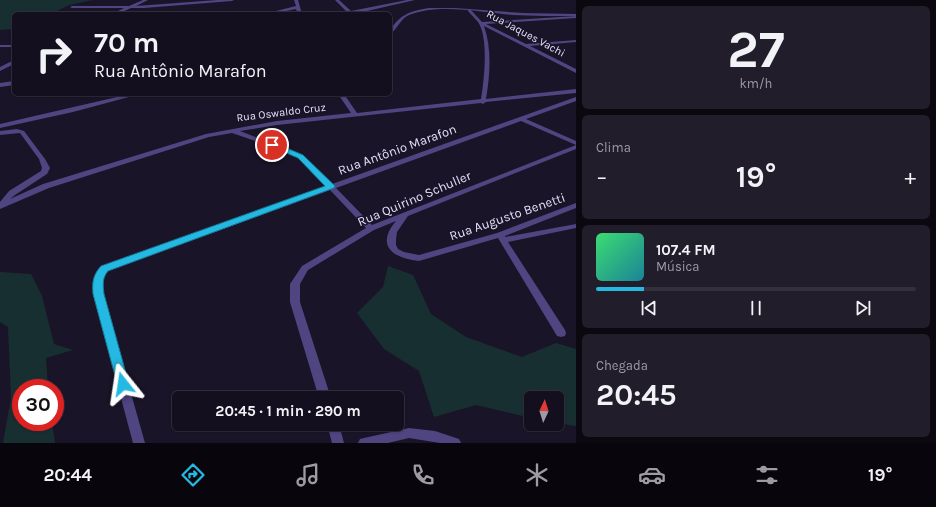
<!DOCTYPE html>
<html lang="pt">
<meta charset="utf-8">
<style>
body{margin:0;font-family:Karla,sans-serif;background:#211d2b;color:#f1f3f6;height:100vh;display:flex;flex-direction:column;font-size:15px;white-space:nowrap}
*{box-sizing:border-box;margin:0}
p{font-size:13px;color:#9d9ca4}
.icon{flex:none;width:22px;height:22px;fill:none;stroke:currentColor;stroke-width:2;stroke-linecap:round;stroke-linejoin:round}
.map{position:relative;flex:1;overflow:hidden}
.drawer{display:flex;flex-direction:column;gap:6px;padding:6px;background:#0b0810;width:360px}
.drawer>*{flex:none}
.top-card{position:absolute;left:12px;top:12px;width:380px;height:84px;border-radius:6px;box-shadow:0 1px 3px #0004,0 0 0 1px #332f3c;background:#140f1e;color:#f1f3f6;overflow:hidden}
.needle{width:26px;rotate:4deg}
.controls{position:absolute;left:524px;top:391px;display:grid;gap:8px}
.controls a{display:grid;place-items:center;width:40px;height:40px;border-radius:6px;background:#140f1e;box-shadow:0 1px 3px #0004,0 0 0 1px #332f3c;font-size:20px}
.speed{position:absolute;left:12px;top:379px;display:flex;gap:8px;font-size:20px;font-weight:700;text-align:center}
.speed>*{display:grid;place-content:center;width:52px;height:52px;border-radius:50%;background:#140f1e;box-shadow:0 1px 3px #0004,0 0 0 1px #332f3c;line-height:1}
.speed .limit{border:6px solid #d22;background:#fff;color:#111}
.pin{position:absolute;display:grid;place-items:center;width:34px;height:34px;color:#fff;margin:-17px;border:2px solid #fff;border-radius:50%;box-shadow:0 1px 4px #0007}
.me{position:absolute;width:44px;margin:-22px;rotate:345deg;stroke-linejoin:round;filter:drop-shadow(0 0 3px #0008)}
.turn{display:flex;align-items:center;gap:14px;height:84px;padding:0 16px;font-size:18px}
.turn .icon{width:52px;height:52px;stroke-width:2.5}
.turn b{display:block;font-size:28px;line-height:34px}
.big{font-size:30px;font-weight:700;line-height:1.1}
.drawer .widget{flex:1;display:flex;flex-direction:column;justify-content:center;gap:6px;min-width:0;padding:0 14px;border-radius:6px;background:#211d2b}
.drawer .dial{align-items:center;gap:0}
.dial b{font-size:52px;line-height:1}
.song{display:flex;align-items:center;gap:12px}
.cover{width:48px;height:48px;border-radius:6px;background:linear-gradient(135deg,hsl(140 70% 55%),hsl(190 70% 35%))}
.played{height:4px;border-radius:2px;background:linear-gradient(90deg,#24b9e2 15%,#332f3c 15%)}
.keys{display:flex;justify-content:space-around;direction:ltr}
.heat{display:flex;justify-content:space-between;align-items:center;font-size:22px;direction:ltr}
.trip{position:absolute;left:172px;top:391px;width:232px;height:40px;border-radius:6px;background:#140f1e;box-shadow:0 1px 3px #0004,0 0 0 1px #332f3c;font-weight:700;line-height:40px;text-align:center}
.tab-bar{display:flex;height:64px;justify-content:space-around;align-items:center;background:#08060c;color:#9d9ca4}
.tab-bar .icon{width:28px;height:28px}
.tab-bar .active{color:#24b9e2}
.tab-bar b{font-size:18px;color:#f1f3f6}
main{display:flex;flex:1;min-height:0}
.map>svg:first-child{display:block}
.green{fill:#182f31}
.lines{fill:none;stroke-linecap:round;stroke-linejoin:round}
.minor{fill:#4e4581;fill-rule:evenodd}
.tertiary{fill:#4e4581;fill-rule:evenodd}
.route{fill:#24b9e2;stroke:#177893}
.labels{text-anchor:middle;stroke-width:3;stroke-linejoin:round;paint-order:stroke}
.far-street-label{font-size:11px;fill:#e6dffb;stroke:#1a1428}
.street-label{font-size:13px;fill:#e6dffb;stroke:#1a1428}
</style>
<main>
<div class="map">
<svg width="576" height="443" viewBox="0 0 576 443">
<rect width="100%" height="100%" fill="#1a1428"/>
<!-- green -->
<path class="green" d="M0,0h93l-24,5 -14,7 -9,2h-32v15l-14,1z
M388,266l25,9 18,39 35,23 56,20 34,-14 20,6v77l-19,-3v-25h-26v20l-55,-13 -42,12 -15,-46 -35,-22 -27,-36 26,-26z
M0,272l31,2 11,22 12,48 19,6 -27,8 2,30h-27v34h31l3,21h-52l8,-45 -3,-71 -8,-5z"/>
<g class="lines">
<!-- minor -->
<path class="minor" d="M143,0h5l-12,6 81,-6h17l-2,1 -88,7h-13l-13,6h-6l12,-6h-52l-2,-1 2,-1h57z
M294,0h4l4,14h-4l-2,-5 -24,5h-8l32,-8z
M335,0h4l12,11 56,-11h8l-61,14h-12l5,-2z
M468,9h2l12,13 94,-6v2l-90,6 40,20 50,-4v2l-46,4 46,23v4l-92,-47c8,23 6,49 2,73l90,-10v4l-90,9 -3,2 -2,-1 -204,22 -37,6 62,24 30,29 244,-87v4l-50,18 50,22v4l-55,-24 -185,67 36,37 204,-80v4l-168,67 -11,16 -1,7v6l2,4 6,3 15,3 78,-22 79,-30v5l-71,28v1l71,-13v4l-68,14 57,88 1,3 -1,3 -4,1 -4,-1 -59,-98 -79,23c-26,-3 -44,-15 -23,-40l-22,9 -66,40 -8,14v18l31,96h-12l-29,-96v-18l12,-18 64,-38 -36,-38 -222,81c-6,7 -6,14 -5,23l42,149h-12l-40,-149c0,-11 1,-19 9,-27l224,-80 -28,-30 -14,-6 -52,-18 -23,4 -160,51 -49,21v-7l9,-11 32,-20 1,-3 -3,-9 -19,-26 -20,2v-4l17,-2 7,2 21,28 5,9 -3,6 -32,21 -5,4 33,-15 163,-50 71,-13 74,-8 -13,-19h6l13,19 124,-14c3,-18 8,-61 -3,-77 -3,-4 -7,-7 -10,-11z
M0,45h14v2h-14z
M14,60v4l-14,7v-4z
M14,81v4l-14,2v-4z
M327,424h12l5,19h-12z
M409,428l26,3 24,8 2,4h-21l-31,-5 -21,5h-30l2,-4 4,-1z"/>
<!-- tertiary -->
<path class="tertiary" d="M429,8h26l68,5 53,1v2c-21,0 -43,0 -64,-1 -31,-3 -73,-12 -103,0 -9,4 -12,15 -19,19v-4c11,-16 20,-19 39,-22z
M130,94h10l-67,18 -73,16v-4z"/>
</g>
<!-- route -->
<path class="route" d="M272,142l31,13 32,31 -1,2 -226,83c-6,7 -5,14 -4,23l25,90 -2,3 -4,2 -5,-2 -25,-93c-1,-12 0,-19 8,-28l224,-80 -27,-28 -28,-12v-3z"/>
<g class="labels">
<!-- far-street labels -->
<g class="far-street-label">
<text transform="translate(526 33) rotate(28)" y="4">Rua Jaques Vachi</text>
<text transform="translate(281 112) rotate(-7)" y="4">Rua Oswaldo Cruz</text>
</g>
<!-- street labels -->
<g class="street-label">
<text transform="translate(397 149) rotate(-20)" y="5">Rua Antônio Marafon</text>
<text transform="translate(414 198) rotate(-23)" y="5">Rua Quirino Schuller</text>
<text transform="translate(507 216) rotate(-19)" y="5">Rua Augusto Benetti</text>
</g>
</g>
</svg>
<div class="controls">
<a><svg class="needle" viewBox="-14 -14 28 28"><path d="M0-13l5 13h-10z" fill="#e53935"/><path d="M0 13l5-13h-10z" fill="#9d9ca4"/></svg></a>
</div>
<div class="speed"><div class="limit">30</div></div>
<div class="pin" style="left:272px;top:145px;background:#d93025"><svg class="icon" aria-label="arrive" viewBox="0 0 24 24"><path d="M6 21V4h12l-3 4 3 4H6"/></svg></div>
<svg class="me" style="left:123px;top:384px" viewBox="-20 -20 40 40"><path d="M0-17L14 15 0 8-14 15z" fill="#24b9e2" stroke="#fff" stroke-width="4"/></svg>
<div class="trip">20:45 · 1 min · 290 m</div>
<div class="top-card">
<div class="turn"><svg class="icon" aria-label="right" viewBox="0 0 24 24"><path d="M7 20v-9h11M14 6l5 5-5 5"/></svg><div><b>70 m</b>Rua Antônio Marafon</div></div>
</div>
</div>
<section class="drawer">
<div class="widget dial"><b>27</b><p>km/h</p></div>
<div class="widget"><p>Clima</p>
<div class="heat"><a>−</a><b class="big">19°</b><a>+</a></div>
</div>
<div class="widget">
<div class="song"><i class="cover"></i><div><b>107.4 FM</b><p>Música</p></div></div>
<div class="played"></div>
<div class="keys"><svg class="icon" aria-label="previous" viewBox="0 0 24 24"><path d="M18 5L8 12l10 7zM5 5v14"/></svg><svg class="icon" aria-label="pause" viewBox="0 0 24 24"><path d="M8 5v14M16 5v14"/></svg><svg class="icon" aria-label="next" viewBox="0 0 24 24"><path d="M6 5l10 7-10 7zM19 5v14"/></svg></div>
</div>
<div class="widget"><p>Chegada</p><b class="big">20:45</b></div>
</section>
</main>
<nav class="tab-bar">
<b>20:44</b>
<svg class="icon active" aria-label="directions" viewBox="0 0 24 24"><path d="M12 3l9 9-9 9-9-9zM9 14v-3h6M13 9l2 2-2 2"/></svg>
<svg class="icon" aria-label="music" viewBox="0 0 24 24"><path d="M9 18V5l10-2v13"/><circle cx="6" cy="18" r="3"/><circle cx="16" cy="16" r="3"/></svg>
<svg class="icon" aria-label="phone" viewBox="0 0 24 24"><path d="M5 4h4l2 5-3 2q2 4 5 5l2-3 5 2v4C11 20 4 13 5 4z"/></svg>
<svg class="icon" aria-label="climate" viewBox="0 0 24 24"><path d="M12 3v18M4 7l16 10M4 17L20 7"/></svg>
<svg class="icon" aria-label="car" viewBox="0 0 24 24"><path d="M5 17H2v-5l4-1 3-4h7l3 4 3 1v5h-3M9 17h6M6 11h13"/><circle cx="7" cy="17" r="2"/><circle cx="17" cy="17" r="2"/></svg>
<svg class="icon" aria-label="filters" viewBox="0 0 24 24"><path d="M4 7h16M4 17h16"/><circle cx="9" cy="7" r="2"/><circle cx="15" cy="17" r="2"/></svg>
<b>19°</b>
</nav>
